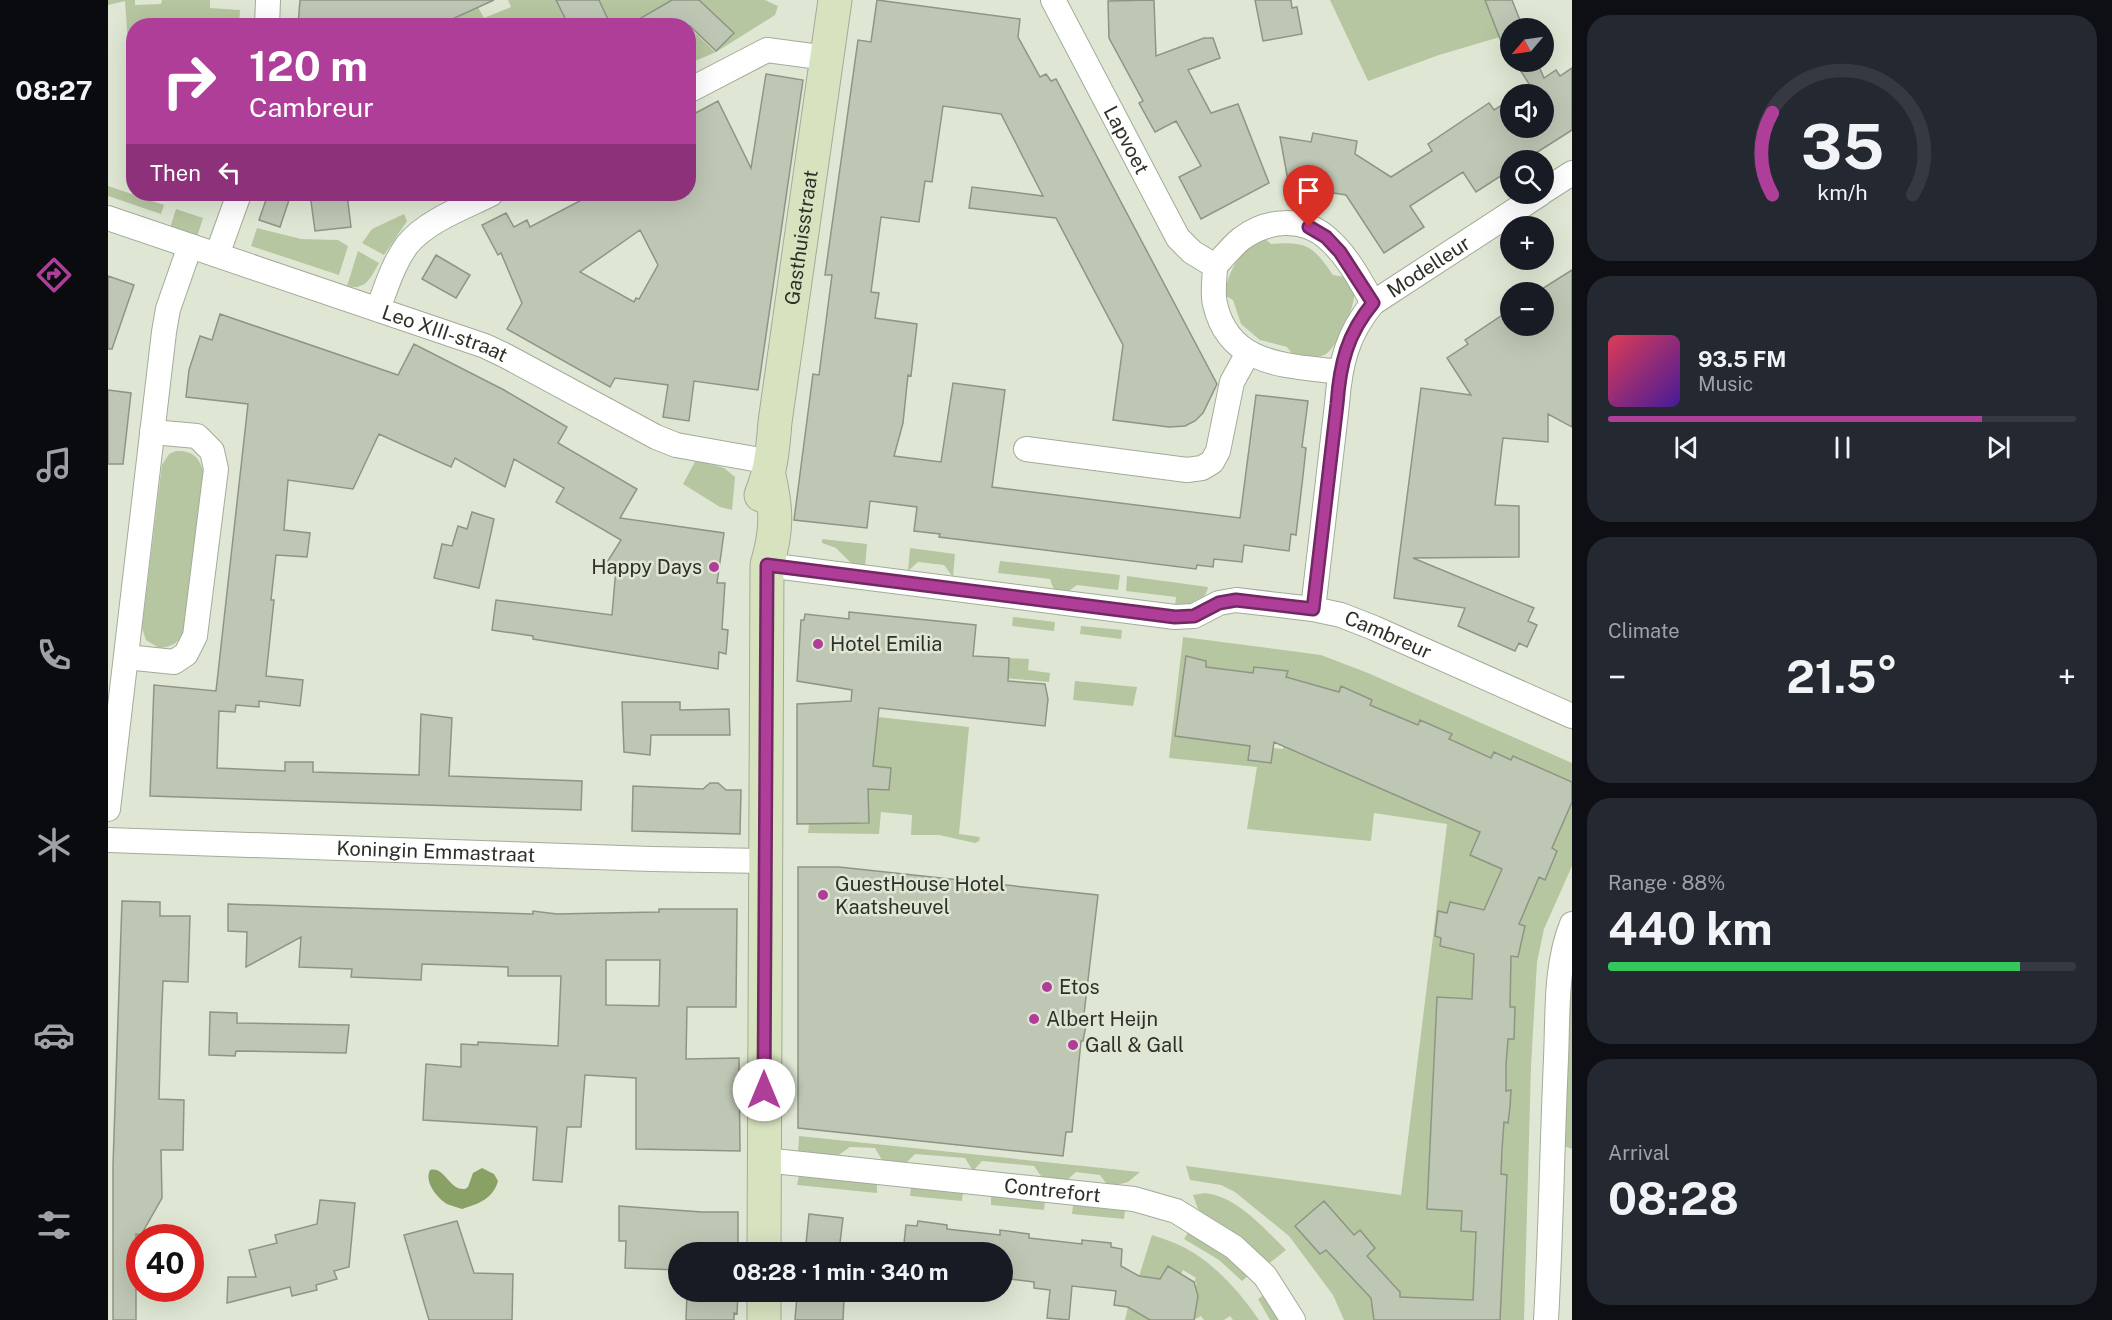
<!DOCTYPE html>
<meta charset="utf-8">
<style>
body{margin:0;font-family:"Public Sans",sans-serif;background:#242831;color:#f1f3f6;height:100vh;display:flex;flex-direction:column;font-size:22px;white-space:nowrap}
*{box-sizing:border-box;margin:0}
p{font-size:20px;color:#9ea1a6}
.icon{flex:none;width:33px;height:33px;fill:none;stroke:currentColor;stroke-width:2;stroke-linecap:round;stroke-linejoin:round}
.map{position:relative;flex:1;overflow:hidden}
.drawer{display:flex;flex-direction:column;gap:15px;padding:15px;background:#0d0f14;width:540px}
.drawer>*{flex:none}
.top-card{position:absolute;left:18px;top:18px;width:570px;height:183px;border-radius:24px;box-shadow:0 6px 24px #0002;background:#af3e99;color:#fff;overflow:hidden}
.needle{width:39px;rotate:241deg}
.buttons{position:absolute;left:1392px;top:18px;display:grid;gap:12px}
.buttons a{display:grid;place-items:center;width:54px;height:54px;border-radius:50%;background:#171b24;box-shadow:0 6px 24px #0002;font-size:30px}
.speed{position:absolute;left:18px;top:1224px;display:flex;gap:12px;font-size:30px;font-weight:700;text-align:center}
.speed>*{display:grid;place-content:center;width:78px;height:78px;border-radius:50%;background:#171b24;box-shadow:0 6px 24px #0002;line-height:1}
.speed .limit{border:9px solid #d22;background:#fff;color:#111}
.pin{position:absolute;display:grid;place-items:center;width:51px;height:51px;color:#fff;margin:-62px -26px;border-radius:50% 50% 50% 0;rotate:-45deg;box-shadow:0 0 6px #0007}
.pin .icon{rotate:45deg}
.me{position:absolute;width:66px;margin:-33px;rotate:0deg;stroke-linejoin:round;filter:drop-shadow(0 0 4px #0008)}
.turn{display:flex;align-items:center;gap:21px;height:126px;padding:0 24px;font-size:27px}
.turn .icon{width:78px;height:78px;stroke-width:2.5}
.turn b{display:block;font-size:42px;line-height:51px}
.then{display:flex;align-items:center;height:57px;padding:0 24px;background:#0003;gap:12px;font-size:22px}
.big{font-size:45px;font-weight:700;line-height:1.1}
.drawer .tile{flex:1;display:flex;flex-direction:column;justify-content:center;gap:9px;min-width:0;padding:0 21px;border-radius:24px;background:#242831}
.drawer .dial{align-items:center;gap:0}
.dial svg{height:156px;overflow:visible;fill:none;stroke:#363941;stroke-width:7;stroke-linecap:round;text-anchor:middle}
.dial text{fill:#f1f3f6;stroke:none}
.song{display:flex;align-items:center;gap:18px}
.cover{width:72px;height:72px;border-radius:9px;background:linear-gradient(135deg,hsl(350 70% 55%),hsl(260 70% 35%))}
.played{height:6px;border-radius:3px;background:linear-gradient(90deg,#af3e99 80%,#363941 80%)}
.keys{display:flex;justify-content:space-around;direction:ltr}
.heat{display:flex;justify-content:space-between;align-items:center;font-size:33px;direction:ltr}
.charge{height:9px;border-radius:4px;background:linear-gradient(90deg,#34c759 88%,#363941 0)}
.trip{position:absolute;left:560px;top:1242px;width:345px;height:60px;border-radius:30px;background:#171b24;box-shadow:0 6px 24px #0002;font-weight:700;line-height:60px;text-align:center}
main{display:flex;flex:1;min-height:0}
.menu{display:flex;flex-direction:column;width:108px;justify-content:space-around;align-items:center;background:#090b0e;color:#9ea1a6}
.menu .icon{width:42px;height:42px}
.menu .selected{color:#af3e99}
.menu b{font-size:27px;color:#f1f3f6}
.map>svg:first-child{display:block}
.green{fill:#b6c6a0}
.water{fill:#89a165}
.building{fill:#bec6b4;stroke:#8e9584;stroke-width:1.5;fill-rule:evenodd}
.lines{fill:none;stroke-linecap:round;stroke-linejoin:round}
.street-casing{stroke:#a3ab99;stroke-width:26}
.secondary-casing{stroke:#a3ab99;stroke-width:35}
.street{stroke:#fff;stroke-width:24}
.secondary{stroke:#d7e2bf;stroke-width:33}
.route-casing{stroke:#722863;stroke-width:15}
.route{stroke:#af3e99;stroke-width:10}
.poi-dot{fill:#af3e99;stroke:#dfe7d4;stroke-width:2}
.labels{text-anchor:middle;stroke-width:5;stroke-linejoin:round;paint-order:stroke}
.street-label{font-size:20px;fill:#2e312a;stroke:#dfe7d4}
.poi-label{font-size:20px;fill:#2e312a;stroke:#dfe7d4;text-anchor:start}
</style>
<main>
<nav class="menu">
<b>08:27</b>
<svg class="icon selected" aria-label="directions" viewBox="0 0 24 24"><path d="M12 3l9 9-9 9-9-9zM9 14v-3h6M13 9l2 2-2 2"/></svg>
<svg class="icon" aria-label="music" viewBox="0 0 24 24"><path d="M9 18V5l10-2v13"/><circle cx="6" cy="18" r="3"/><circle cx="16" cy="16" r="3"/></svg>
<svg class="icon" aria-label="phone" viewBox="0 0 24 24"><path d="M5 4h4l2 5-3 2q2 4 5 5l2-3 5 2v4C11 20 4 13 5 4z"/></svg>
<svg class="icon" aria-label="climate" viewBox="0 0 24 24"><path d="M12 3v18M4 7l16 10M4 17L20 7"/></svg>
<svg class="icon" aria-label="car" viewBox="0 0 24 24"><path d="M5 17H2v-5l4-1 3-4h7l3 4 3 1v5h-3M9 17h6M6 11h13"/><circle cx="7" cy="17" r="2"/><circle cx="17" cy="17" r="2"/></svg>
<svg class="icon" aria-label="filters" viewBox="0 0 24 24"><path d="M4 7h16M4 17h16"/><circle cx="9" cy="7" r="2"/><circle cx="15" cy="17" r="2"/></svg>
</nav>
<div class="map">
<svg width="1464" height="1320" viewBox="0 0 1464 1320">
<rect width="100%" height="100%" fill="#dfe7d4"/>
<!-- green -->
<path class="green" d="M0,0h27v5l26,-1 1,-4h48v8l30,2 -1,15 -105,1 -1,47 -3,-1 -5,-71 -17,4z
M366,0l10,18 27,-11 -3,-7h48l13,25h-148z
M491,0h81l-4,25 -17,-18 -32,18h-23l-1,-2 5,-3z
M591,0h66l13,6 -3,9 -59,37 -28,12v-38l27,26 18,-19z
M1222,0h155l15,37 -61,18 -71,26z
M0,186l56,19 -3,9 -53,-18z
M68,209l27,9 -6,19 -27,-9z
M296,214l3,7 -23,34 -22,-12 10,-14z
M149,228l44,11 37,1 10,6 -9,29 -88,-29z
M1155,237l8,7c36,-3 42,2 62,31l12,2c3,5 8,11 9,17 1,13 -17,53 -28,60 -10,6 -23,2 -33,1l-6,-8 -27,-7 -19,-16 -8,-24 -9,-5c6,-29 15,-41 39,-58z
M250,251l21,12c-8,14 -13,28 -32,23z
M68,451c15,-1 23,5 27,20l-19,160c-5,12 -12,16 -25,17l-13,-8 -4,-12 20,-163 7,-11z
M588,460l28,8 11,9 -3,33 -12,-3 -37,-23z
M714,539l45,5 -2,23 -12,-2 -17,-17 -14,-5z
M802,548l45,6 -2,23 -9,-12 -26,-3 -10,9z
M892,561l120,14 -2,15 -41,-5 -11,8 -12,-3 -4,-11 -52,-6z
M1019,576l81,11c-3,16 -19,19 -33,19l1,-9 -50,-6z
M905,617l42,5 -1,9 -42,-5z
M973,626l41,4 -1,9 -41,-5z
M1075,637l138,18 47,18 204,90v19l-59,-25 -2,3 -14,-7 -2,6 -48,-21 2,-5 -29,-13 -2,5 -48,-20 2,-5 -30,-14 -3,6 -53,-15 1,-6 -32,-4 -2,6 -51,-7 4,-5 -19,-3 -1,-2 -11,79 75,10 -2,15 22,3 3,-15 10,1 4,-33 193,116 -10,22 32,15 -18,41 -34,-8 -3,11 -9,-1 -3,24 6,2 -1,8 34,8 -2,45 -35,-2 -2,45 35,2 -37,37 -2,44 35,2 -37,38 -2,44 35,2 -1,20 37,2 8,-27 1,-31 -6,-1 3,-52 4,1 3,-32h-6l2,-52 7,-16 1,-16h-6l2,-51 7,1 7,-31 -6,-2 20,-47 6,3 12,-29 -5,-3 20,-46v64l-28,63 -7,33 -6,104 -7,254h-180l-11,-25 -44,-59 -54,-44 -14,-7 -31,-5 -4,-14 215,29 46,-371 -73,-11 -3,28 -124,-12 10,-62 -88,-9z
M901,658l20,1 -1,11 22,3 -1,9 -78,-7h37z
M967,681l62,6 -4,19 -60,-6z
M770,717l91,10 -10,107 21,3 -1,4 -4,2 -36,-8h-28l1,-20 -31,-3 -2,22 -71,-1 1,-9h20v-11h15v11h25l-1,-22 -2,-1z
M1464,949v200l-11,-4z
M691,1136l341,36 -12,10 -19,5 -9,-12 -24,-3 -11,10 -22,-3 -9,-13 -52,-5 -9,10 -8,-13 -50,-4 -10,10 -22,-2 -8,-14 -25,-1 -13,9 -39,-4z
M691,1175l78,8v10l-80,-8z
M803,1186l52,6 -1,9 -52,-5z
M1097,1193c31,3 59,35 81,57l-19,15 -69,-56 -5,-14z
M883,1195l54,6 -1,9 -53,-5z
M965,1205l52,6 -1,8 -52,-5z
M1081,1231l35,23 24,22 -6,5 -23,-21 -35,-21z
M1044,1235c9,3 19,6 27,10 33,15 60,46 80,75h-26l-3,-4 -6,4h-20l-3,-4 -7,4h-69l3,-13 65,-18 4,-5 -3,-2 2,-4 -13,-8 -2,4 -13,-8 -13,20 -16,-10z
M1157,1294l17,26h-12l-12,-21z"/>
<!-- water -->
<path class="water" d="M374,1168l12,6 4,7c-5,18 -20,23 -36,28 -5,-2 -11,-3 -15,-5 -10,-6 -23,-22 -17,-34 15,-4 19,21 35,19l3,-2 5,-14z"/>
<!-- building -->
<path class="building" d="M192,0h194l-57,26h-139z
M448,0h43l12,26h-42z
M564,0h27l35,33 -18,18 -26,-25h-63z
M769,0l143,19 -2,18 22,40 6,-3 5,7 5,-2 161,305 -14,29 -8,8 -10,5 -16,1 -56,-7 10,-75 -67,-127 -87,-10 3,-21 71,9 -42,-82 -58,-8 -11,76 -7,-1 -6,41 -38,-5 -10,75 8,1 -4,25 42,6 -6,52 -3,-1 -5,48 -9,33 47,6 12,-79 52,7 -13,97 248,31 16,-123 52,6 -6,46 4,1 -3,28 -7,59 -5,-1 -2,17 -45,-6 -2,17 -28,-3 -1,8 -16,-2 -1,4 -257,-32 1,-3 -26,-3 3,-24 -47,-6 -3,27 -73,-8 19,-146 6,1 13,-100h-7l33,-235 13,2z
M1046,0l2,56 48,-18h9l7,20 -32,12 23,43 27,-9 31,79 -68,36 -22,-42 22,-11 -25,-45 -21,11 -16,-29 4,-2 -34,-63 -1,-37z
M1147,0h36l1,8 5,-1 5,27 -39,7z
M1377,0h27l11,28h-13v26l-3,-7 -3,2z
M1407,62h22l7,16 12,-8 4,6 12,-8v62l-47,30h-15v10l-34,22 -13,-20 -53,34 14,21 -40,26 -38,-58 -57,-9 -9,-49 31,5 2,-9 44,8 -2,13 36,23 41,-26 -4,-7 61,-41 5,7 16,-10v28h34v-34h-25l12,-7z
M658,74l37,6 -45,310 -64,-9 -5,40 -26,-4 5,-32 -53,-7 -5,9 -103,-58 15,-26 -21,-50 -3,2 -16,-30 24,-12 8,14 13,-7 3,7 63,-33h95v-77l30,-16 33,67zM532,230l18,35 -19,34 -3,-1 -2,4 -54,-30z
M160,194h23l-11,33 -21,-7z
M202,194h37l4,33 -36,4z
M328,255l34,20 -14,23 -34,-19z
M1464,270v157l-24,-13v28l-45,-4 -8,67 24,1v51l-106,1 121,50 -6,13 9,4 -10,22 -8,-4 -4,8 -57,-25 7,-18 -71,-10 27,-210 50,7 -24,-37 21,-14 -3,-4 45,-30v16h34v-34h-7z
M0,276l26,9 -22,64h-4z
M112,314l178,61 16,-31 90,46 63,37 -9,16 79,46 -17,29 104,15 -7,50h8l-3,46 6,1 -2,24 -7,-2 -1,17 -185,-30v-3l-41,-6 4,-30 116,15 4,-47 -12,-1 17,-27 -65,-38 8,-14 -50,-29 -9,28 -50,-29 -4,9 -72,-33 -26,55 -65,-9 -4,50 26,3 -3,24 -31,-2 -5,45h3l-8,76 37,4 -3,26 -41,-5v6l-23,-2 -1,7 -16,-1 -2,57 68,3v-9h28v10l106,3 2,-61 31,4 -3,58 133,5 -1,29 -431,-14 4,-111 62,6 32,-287 -62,-7 3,-27 11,-34 12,4z
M0,390l23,3 -8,71h-15z
M364,512l22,7 -15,69 -45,-10 8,-34 10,2 6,-20 9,3z
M741,612l127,13 -3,31 36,2 -1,23 37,3 3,15 -3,27 -166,-18 -6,58 18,2 -2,22 -21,-1 1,34 -72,1v-120l54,-3 1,-11 -55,-9 4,-61h3l1,-6 44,5z
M1078,656l20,5v6l47,6 1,-6 34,4 -2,6 53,15 2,-6 31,14 -2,5 48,20 2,-5 32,14 -3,5 42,19 3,-6 17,8 2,-4 59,26v20l-20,46 5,3 -12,29 -6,-3 -20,47 6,2 -7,31 -7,-1 -1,51h5l-1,32h-6l-2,26v26l5,-1 -1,17 -2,16 -4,-1 -2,27 -1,25 6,1 -7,145h-126l-3,-22 -45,-48 -6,4 -25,-28 29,-25 30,34 6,-5 15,18 -8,8 33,36v5l73,3 3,-68 -15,-1 1,-20 -35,-2 10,-212 35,2 2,-45 -34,-8 1,-8 -6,-2 3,-25 9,2 3,-11 34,8 18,-41 -32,-14 10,-23 -206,-90 -3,21 -23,-3 2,-14 -75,-10z
M514,702h58v8l49,-1 1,26h-79l-1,20 -26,-3z
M602,783h8l8,7h15l-1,44 -108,-3 1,-45 70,3z
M690,867h41l259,28 -14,119 4,1 -5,26h-2l-9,91h-6l-3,24 -265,-28z
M14,901l38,1v14h30l-2,66 -25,-1 -2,48 -2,70 25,1 -1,50h-22l1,48 -21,37 -5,-1v86h-23v-155z
M120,904l305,10v-3l24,3 46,-1 56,-1v-3h78l-1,98h-49l-1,52 53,-1 1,93 -104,-2v-71l-51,-3 -4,52h-14l-5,55 -29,-2 4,-53 -114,-7 3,-56 35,3v-23l17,1v-3l80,4 3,-70h-53v-9l-86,-3 -1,16 -70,-3 1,-8 -53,-2 2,-30 -55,30 1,-35 -19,-1zM498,960h54l-1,46 -53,-1z
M102,1012l27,1v10l112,2 -3,28 -110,-2 -1,5 -26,-1z
M212,1200l35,3 -6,64 -15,4 3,8 -21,6 1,5 -25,6 -2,-9 -63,16 1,-26h28l-7,-27 28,-7 -2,-8 42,-11z
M511,1206l83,6h36v40h-60v18l-53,-2 1,-27h-7z
M701,1214l34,4 -4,33 -26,1 -7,-8z
M349,1221l17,52 39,1 -1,46h-83l-25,-85z
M810,1221l29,4v4l53,6v-5l15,2 14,2v4l53,6v-4l29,3v4l11,2 -1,17 18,10 21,3 8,-13 26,16 4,14 -4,24h-44l-22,-13 -14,-2 2,-14 -44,-5 -3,34 -22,-2 3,-28 -16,-2v-6l-32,-4v-26h-99l3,-27 11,1z
M579,1292h51l-1,22 -3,-1v7h-48z
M836,1292h23l-1,5 -22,-2z
M689,1295l47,3 -1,22h-48z"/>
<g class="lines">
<!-- street casing -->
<g class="street-casing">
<g id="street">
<path id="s1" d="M945,0l125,238 14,14 23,14c0,12 -3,26 0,38 14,63 73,61 124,68"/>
<path d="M159,26l1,-26"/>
<path d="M580,91l79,-41 60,8"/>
<path d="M1436,191l28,-18"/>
<path id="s2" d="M0,218l377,128 21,10 150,81 20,8 95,17"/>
<path d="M109,255l22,-61"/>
<path d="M1107,266c8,-8 16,-19 26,-27 25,-19 61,-23 86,-1 20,17 33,42 46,65"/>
<path d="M270,309c8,-21 15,-45 29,-64 19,-24 58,-38 84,-51"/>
<path d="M918,449l161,21 15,-2 10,-6 6,-11 14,-69 16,-29"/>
<path id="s3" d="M659,565l408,52 19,-1 25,-13 17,-3 77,9 28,6 33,13 198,88"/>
<path id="s4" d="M1205,609l24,-205c3,-40 10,-70 36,-101l167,-109"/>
<path d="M18,657l48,5 12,-8 9,-18 21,-167 -4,-18 -15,-15 -45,-4"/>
<path d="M0,809l56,-477 4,-23 22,-63"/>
<path id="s5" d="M0,840l543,19 114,2"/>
<path id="s6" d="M656,1160l370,39 42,12 58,36 31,29 28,44"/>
<path d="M1438,1320c5,-87 6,-174 10,-261 2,-45 -1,-93 16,-135"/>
</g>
</g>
<!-- secondary casing -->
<g class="secondary-casing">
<g id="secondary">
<path id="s7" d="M653,495c10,-24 12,-47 14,-73l60,-422"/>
<path d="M656,1252l3,-687c10,-34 10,-55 2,-89"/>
<path d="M656,1292v28"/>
</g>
</g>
<!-- street -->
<use href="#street" class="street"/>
<!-- secondary -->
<use href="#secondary" class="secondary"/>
</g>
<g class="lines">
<!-- route casing -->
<g class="route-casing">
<path id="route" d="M656,1090l3,-525 408,52 19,-1 25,-13 17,-3 77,9 24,-205c3,-40 10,-70 36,-101l-33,-51 -14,-15 -17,-10"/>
</g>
<!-- route -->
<use href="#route" class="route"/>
</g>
<!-- markers -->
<g class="poi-dot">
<circle cx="606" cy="567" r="6"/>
<circle cx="710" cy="644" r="6"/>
<circle cx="715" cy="895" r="6"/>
<circle cx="939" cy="987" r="6"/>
<circle cx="926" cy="1019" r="6"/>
<circle cx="965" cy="1045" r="6"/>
</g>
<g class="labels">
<!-- street labels -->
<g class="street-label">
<text dy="7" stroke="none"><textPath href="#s1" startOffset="158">Lapvoet</textPath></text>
<text dy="7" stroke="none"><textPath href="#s7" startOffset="261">Gasthuisstraat</textPath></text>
<text dy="7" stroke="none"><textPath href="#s4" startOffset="382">Modelleur</textPath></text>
<text dy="7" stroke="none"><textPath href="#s2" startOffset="356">Leo XIII-straat</textPath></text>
<text dy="7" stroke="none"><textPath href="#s3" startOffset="633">Cambreur</textPath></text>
<text dy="7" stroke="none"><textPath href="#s5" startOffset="328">Koningin Emmastraat</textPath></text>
<text dy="7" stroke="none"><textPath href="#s6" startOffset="290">Contrefort</textPath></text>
</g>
<!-- poi labels -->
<g class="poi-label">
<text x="594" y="574" text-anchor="end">Happy Days</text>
<text x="722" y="651">Hotel Emilia</text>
<text x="727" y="891">GuestHouse Hotel<tspan x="727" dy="23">Kaatsheuvel</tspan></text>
<text x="951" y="994">Etos</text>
<text x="938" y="1026">Albert Heijn</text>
<text x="977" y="1052">Gall &amp; Gall</text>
</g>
</g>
</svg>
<div class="buttons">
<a><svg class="needle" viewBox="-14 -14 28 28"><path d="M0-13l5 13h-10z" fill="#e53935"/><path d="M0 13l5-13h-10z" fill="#9ea1a6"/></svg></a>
<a><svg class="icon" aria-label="sound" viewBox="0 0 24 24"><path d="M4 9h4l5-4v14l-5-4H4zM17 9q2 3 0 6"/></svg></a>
<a><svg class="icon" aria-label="search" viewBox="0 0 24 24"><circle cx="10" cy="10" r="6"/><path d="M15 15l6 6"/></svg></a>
<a>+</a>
<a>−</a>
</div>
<div class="speed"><div class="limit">40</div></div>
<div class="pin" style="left:1201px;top:227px;background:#d93025"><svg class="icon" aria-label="arrive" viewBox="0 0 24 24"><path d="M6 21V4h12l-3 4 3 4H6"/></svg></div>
<svg class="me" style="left:656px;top:1090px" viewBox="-20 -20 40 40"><circle r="19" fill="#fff"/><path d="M0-13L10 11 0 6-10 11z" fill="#af3e99"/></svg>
<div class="trip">08:28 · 1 min · 340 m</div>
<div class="top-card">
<div class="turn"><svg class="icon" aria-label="right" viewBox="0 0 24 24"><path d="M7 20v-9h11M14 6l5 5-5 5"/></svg><div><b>120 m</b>Cambreur</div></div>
<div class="then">Then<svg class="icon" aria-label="left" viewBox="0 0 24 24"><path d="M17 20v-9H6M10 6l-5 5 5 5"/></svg></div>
</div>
</div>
<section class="drawer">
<div class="tile dial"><svg viewBox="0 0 100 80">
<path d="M14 69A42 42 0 1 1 86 69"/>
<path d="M14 69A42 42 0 0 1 14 27" stroke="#af3e99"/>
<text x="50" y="56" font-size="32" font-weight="700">35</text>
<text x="50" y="72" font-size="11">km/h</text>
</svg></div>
<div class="tile">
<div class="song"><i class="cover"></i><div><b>93.5 FM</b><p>Music</p></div></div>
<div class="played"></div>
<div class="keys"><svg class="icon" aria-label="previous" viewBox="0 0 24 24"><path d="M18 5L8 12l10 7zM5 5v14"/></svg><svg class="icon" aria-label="pause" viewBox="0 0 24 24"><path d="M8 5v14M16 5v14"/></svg><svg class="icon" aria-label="next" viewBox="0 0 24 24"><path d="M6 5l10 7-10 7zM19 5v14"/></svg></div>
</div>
<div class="tile"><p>Climate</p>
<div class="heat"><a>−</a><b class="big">21.5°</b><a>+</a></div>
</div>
<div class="tile"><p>Range · 88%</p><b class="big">440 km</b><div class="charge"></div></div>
<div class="tile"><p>Arrival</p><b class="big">08:28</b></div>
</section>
</main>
